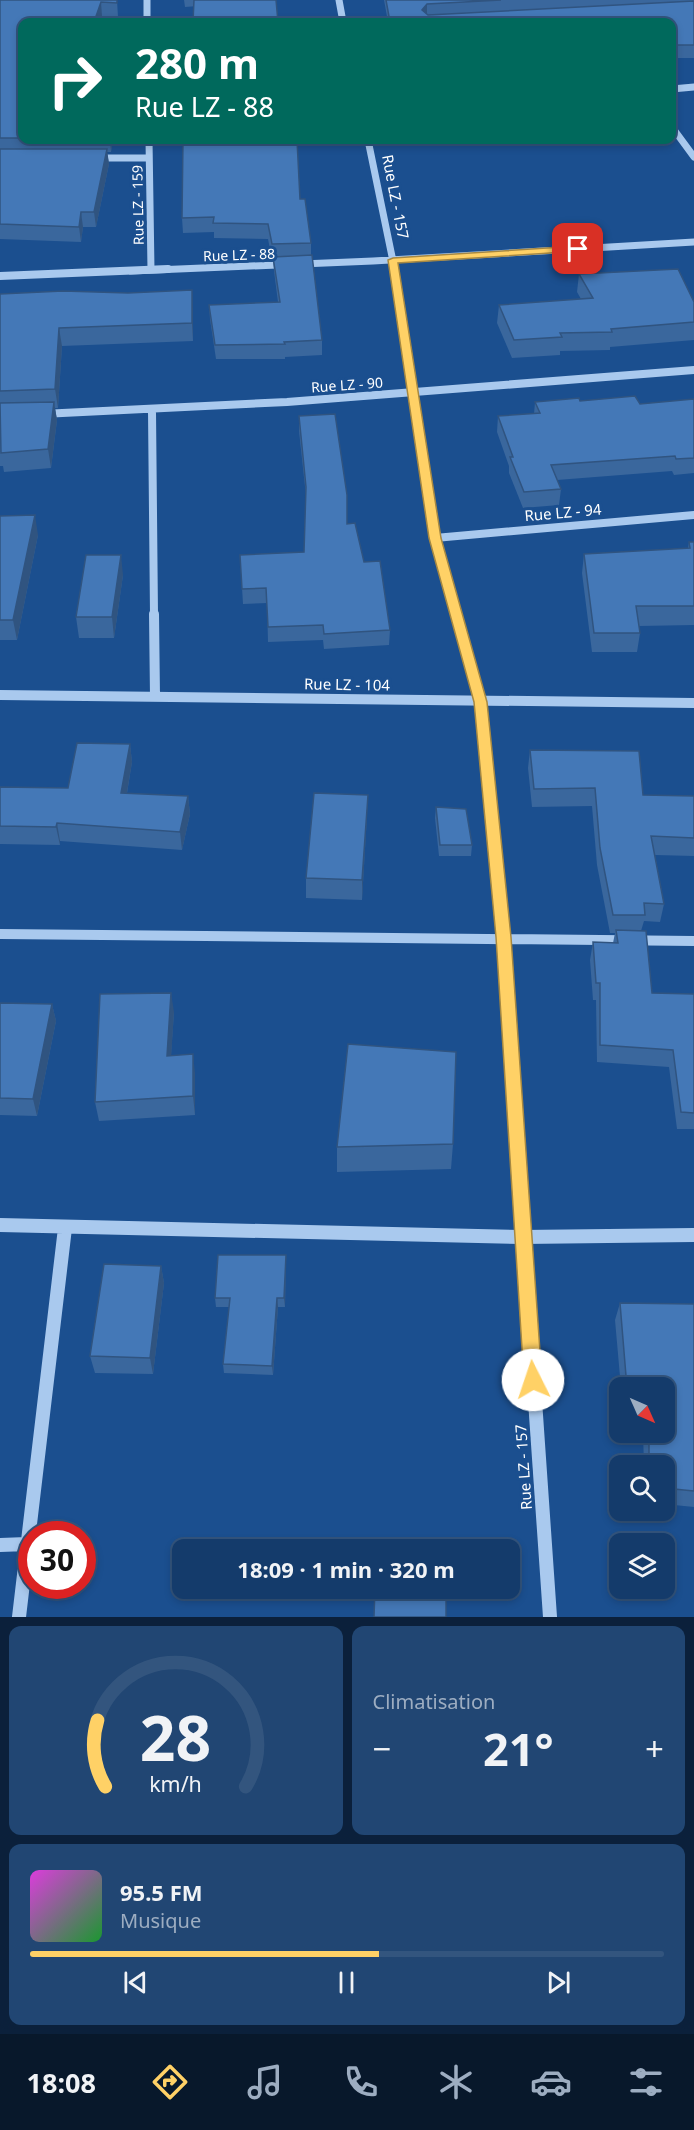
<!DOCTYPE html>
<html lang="fr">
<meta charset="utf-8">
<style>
body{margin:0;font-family:"Noto Sans",sans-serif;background:#214673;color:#f1f3f6;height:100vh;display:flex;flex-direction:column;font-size:22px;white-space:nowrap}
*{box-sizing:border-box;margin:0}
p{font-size:20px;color:#9dadc1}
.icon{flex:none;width:33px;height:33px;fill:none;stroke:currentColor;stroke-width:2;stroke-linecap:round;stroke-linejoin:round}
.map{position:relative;height:1617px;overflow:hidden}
.side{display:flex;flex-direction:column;gap:9px;padding:9px;background:#0b203b;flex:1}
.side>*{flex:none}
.banner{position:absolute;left:18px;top:18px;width:658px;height:126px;border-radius:12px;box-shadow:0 3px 9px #0003,0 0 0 2px #33557e;background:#00695c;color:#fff;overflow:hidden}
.needle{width:39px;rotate:135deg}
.fabs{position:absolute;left:609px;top:1377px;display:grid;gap:12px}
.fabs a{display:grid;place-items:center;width:66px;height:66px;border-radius:12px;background:#143b6b;box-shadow:0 3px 9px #0003,0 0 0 2px #33557e;font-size:30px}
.speed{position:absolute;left:18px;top:1521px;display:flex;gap:12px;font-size:30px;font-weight:700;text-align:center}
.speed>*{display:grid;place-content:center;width:78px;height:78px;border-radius:50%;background:#143b6b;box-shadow:0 3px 9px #0003,0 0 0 2px #33557e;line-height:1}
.speed .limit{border:9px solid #d22;background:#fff;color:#111}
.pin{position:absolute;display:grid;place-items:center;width:51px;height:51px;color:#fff;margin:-26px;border-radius:12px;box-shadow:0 3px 9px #0006}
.me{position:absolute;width:66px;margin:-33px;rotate:356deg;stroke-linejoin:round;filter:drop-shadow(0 0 4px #0008)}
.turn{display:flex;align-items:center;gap:21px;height:126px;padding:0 18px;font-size:27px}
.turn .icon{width:78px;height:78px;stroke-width:2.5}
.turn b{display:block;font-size:42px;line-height:51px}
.big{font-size:45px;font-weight:700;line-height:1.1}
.side .widget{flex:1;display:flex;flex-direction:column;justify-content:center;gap:9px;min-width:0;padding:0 21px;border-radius:12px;background:#214673}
.side .dial{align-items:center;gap:0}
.dial svg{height:156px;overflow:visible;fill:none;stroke:#33557e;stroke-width:7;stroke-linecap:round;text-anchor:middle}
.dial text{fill:#f1f3f6;stroke:none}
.song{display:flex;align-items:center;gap:18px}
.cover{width:72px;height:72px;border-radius:9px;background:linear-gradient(135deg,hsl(300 70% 55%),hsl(130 70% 35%))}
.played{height:6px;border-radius:3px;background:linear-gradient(90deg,#ffd166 55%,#33557e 55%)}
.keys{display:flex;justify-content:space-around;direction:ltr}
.heat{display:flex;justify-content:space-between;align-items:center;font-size:33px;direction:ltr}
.side .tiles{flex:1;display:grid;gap:9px;grid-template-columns:1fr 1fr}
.widget:last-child{grid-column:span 2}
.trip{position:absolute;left:172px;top:1539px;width:348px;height:60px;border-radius:12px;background:#143b6b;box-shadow:0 3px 9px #0003,0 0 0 2px #33557e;font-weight:700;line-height:60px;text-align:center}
.menu{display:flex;height:96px;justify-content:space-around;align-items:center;background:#08182b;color:#9dadc1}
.menu .icon{width:42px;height:42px}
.menu .on{color:#ffd166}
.menu b{font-size:27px;color:#f1f3f6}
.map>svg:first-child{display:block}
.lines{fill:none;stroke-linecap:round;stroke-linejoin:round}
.minor-far3{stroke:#a9c9ee;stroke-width:7}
.minor-far2{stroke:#a9c9ee;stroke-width:8}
.minor-far1{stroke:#a9c9ee;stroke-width:10}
.minor{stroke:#a9c9ee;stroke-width:14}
.wall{fill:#3a679d}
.shaded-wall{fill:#305480}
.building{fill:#4478b7;stroke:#305480;stroke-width:1.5}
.route{fill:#ffd166;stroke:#a68842;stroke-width:1.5}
.labels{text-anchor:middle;stroke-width:6;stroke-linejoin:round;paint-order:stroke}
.far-street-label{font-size:14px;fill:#fff;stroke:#1b4f8f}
.street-label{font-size:15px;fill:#fff;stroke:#1b4f8f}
</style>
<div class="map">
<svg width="694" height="1617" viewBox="0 0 694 1617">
<rect width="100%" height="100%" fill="#1b4f8f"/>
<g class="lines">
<!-- minor-far3 -->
<path class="minor-far3" d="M147,0v22
M339,0l4,22
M672,89l22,-2
M672,127l22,30
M149,140l2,130
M368,140l27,131
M95,158h54
M131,271l242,-10 321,-19"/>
<!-- minor-far2 -->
<path class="minor-far2" d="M394,269l41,269 21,77
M0,276l168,-7
M152,411l2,204
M42,414l245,-12 407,-32
M435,538l259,-23"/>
<!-- minor-far1 -->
<path class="minor-far1" d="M154,614l1,83
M456,614l24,88 24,235 7,119
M0,695l694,8
M0,934l694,7"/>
<!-- minor -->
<path class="minor" d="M511,1054l39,563
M0,1225l522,12 172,-2
M0,1545l27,-1
M19,1617l46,-389"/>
</g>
<!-- wall -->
<path class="wall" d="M0,0h117l1,17 -16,-1 -80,6v118h103v5h-13l-1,7h-4l2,12 -13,63h-13l-2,15 -81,-3z
M184,0h92l-91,7z
M384,0h310v58h-22v-36h-284z
M300,199l11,44v12l11,85v15l-37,2v2h-69l-6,-40 -1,-14 69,-3 -4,-31 -1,-11h-1l-4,-21 -54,-1v-6l-31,1 -1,-15z
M579,274l115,28v38l-84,7v3l-50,1v4l-48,3 -15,-35 2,-18 82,-6 -4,-7z
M0,294l193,14v33l-131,5 -4,62h-3l2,12 -6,48 -47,4 -1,-6h-3z
M694,399v74l-20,2 -2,-4 -115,9 4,9 -2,16 -36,3 -14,-35v-7l-12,-34 1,-16 36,-2 1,-12 45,-1 60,3z
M299,416l65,146 26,68 -1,15 -65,4 -1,-9 -55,2 -1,-39 -24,1 -3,-49 64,-3 2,-56 -7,-65z
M0,516l38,19 -21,105h-17z
M689,542h5v83l-55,1 1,7 -3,19h-45l-10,-79 2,-19 104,-6z
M123,575l-9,63h-35l-3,-21z
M130,744l2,18 -5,31 61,3 2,18 -8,36 -122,-9v4l-60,-1v-57l68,1z
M530,750l113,45 51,1v60l-39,-1 9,49 -4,18 -16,-1 -3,10 11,62 42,1v135h-17l-8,-62 -72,-5 -1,-62h-3l-3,-40 3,-18 20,1 2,-10h-5l-13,-68 -5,-59 -60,1 -4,-39z
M436,807l36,38 -1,11h-32l-4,-38z
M367,815l-5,85 -56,-2v-20z
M0,1003l52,1 4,17 -19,95 -37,-1z
M174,1012l-3,43 24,18v42l-96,6 -4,-19z
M453,1144l-2,25 -114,3v-25z
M286,1255l-1,52h-7l-5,68 -49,-2 -1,-9 6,-57h-13l-1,-9z
M161,1266l3,17 -11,91 -58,-1 -5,-17z
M620,1303l74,1v203l-30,-3v-38h-20l-1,-34h21v-44h-43l-6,-68z"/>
<!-- shaded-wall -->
<path class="shaded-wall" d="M101,2l1,14 -2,6h-6z
M427,4v12l-5,-6z
M110,140h2v5l-1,7z
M107,149l2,15 -13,63 -2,-15z
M81,212l2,15 -2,15 -2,-15z
M192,290l1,18v33l-1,-18z
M59,328l3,18 -4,62 -3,-19z
M54,402l3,18 -6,48 -3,-19z
M35,515l3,20 -21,105 -4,-20z
M121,555l2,20 -9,63 -2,-21z
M130,744l2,18 -8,48 -3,-17z
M368,795l-1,20 -5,85v-20z
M188,796l2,18 -8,36 -2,-18z
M57,823l3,18v4l-4,-18z
M171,993l3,19 -4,63 -3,-19z
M52,1004l4,17 -19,95 -4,-17z
M193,1054l2,19v42l-2,-19z
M286,1255v9l-1,43 -1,-9z
M161,1266l3,17 -11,91 -3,-16z
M277,1298l1,9 -5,68 -1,-9z"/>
<!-- building -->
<path class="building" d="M0,0h117v3l-16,-1 -7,20h-72v116h-22z
M194,0h82l2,22h-85z
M386,0h115l-74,4 -5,6 6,5 266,-14v44h-22v-23h-282z
M183,140h114l3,59h5l6,44 -39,1 -4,-20 -55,-1 1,-6 -32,1z
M0,149h107l-13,63h-13l-2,15 -79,-3z
M312,255l10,85 -38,2 1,2 -70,1 -6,-40 71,-3 -7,-45z
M678,269l16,33v20l-83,7 1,3 -52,1 2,4 -48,3 -15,-35 94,-7 -14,-24z
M192,290v33l-133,5 -4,61 -55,2v-97l63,-3 65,2z
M635,396l5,8 54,-5v59l-18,1 -1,-3 -124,9 10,24 -37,3 -14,-35h3l-15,-41 42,-3 -5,-11 44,-4 1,3z
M54,402l-6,47 -47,4 -1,-50z
M335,414l12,81v29l8,-1 9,39 16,-1 10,69 -66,4 -1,-9 -55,2 -2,-39 -24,1 -2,-34 64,-3 2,-65 -7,-71z
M35,515l-22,105h-13v-104z
M689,542h5v64h-58l4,27h-46l-10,-79 106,-6z
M86,555h35l-9,62h-36z
M77,743l53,1 -9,49 67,3 -8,36 -123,-9 -1,4 -56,-1v-39l68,1z
M530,750l109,1 4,44 51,1v42l-43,-2 13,68 -20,-1 1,12h-32l-13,-67 -5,-60 -61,1z
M314,793l54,2 -6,85 -56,-2z
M436,807l30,2 6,36h-32z
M616,930l30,1 6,62 42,1v119l-13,-1 -8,-62 -73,-5v-62h-4l-3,-41 25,1z
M171,993l-4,63 26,-2v42l-98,6 5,-108z
M0,1003l52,1 -19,95 -33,-1z
M348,1044l108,8 -3,92 -116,3z
M218,1255h68l-2,43h-7l-5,68 -49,-2 7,-66h-15z
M104,1264l57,2 -11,92 -60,-2z
M620,1303l74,1v187l-30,-3v-22h-15v-34h15v-44h-37z
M376,1547l65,3h-65z
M375,1588h71v29h-72z"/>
<!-- route -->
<path class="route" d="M578,246l3,1v4l-183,12 43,275 46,164 24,235 31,443 -3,6 -6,2 -6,-2 -3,-6 -28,-443 -22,-235 -45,-164 -41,-278 5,-2z"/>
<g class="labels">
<!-- far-street labels -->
<g class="far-street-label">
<text transform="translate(138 205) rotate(-91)" y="5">Rue LZ - 159</text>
<text transform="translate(239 255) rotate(-2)" y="5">Rue LZ - 88</text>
<text transform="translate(347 385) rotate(-4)" y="5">Rue LZ - 90</text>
</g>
<!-- street labels -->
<g class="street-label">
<text transform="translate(395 197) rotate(79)" y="5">Rue LZ - 157</text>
<text transform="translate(563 513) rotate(-5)" y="5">Rue LZ - 94</text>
<text transform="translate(347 685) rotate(1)" y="5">Rue LZ - 104</text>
<text transform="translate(524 1467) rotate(-94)" y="5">Rue LZ - 157</text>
</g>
</g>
</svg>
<div class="fabs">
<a><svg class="needle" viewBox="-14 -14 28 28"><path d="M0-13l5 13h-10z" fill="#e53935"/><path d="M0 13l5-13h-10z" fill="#9dadc1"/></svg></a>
<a><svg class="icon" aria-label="search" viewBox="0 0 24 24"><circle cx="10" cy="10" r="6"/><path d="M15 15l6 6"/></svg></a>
<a><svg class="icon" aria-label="layers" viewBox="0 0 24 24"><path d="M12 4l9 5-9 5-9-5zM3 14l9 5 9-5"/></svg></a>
</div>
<div class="speed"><div class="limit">30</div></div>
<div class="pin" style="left:578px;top:249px;background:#d93025"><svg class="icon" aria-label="arrive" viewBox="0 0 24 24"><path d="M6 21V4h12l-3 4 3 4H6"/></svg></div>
<svg class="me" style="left:533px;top:1380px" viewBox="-20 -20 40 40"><circle r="19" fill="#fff"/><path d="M0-13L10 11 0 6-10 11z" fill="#ffd166"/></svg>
<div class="trip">18:09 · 1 min · 320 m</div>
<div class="banner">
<div class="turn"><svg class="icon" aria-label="right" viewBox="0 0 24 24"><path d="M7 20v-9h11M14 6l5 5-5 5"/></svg><div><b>280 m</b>Rue LZ - 88</div></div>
</div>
</div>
<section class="side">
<div class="tiles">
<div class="widget dial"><svg viewBox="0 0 100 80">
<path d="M14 69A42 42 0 1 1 86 69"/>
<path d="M14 69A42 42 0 0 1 10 35" stroke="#ffd166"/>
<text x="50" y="56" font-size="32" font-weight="700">28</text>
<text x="50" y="72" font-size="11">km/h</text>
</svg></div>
<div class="widget"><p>Climatisation</p>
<div class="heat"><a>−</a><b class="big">21°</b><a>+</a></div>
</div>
<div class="widget">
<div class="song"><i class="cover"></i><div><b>95.5 FM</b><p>Musique</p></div></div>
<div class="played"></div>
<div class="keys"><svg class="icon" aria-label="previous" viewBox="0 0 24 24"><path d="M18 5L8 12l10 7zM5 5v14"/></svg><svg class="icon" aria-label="pause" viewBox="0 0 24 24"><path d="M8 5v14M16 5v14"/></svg><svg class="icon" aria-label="next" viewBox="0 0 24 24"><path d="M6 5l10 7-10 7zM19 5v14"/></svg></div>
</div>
</div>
</section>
<nav class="menu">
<b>18:08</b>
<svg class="icon on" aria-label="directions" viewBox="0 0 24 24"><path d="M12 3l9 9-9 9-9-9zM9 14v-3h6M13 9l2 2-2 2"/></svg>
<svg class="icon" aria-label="music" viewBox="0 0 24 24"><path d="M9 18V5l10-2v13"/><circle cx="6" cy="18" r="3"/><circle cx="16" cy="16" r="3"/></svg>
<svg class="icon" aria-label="phone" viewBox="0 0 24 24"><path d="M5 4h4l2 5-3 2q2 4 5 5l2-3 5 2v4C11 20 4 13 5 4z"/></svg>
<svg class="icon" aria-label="climate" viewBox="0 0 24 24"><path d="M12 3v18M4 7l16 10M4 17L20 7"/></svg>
<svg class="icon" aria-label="car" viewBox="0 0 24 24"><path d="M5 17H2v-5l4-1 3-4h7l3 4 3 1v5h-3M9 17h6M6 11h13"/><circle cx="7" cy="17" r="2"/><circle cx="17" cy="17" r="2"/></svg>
<svg class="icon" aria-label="filters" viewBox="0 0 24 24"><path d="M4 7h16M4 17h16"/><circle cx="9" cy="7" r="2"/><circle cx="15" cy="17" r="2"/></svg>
</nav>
